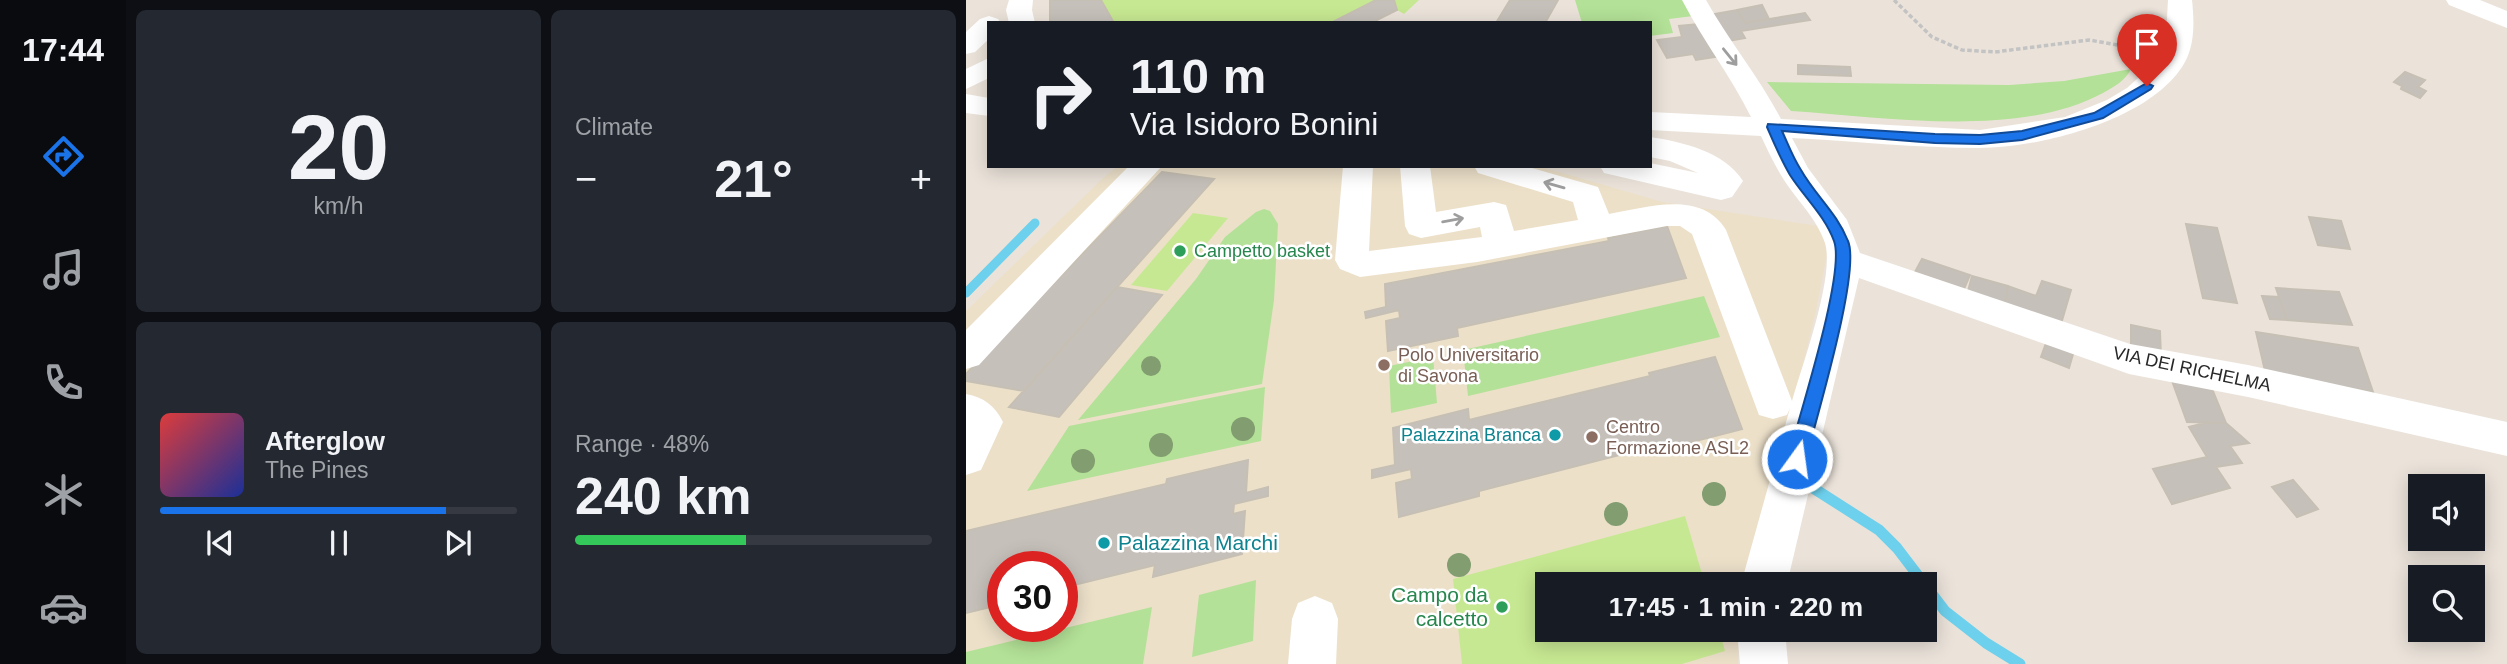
<!DOCTYPE html>
<meta charset="utf-8">
<style>
body{margin:0;font-family:Arial,sans-serif;background:#242831;color:#f1f3f6;height:100vh;display:flex;flex-direction:column;font-size:26px;white-space:nowrap}
*{box-sizing:border-box;margin:0}
p{font-size:23px;color:#9ea1a6}
.icon{flex:none;width:38px;height:38px;fill:none;stroke:currentColor;stroke-width:2;stroke-linecap:round;stroke-linejoin:round}
.map{position:relative;flex:1;overflow:hidden}
.drawer{display:flex;flex-direction:column;gap:10px;padding:10px;background:#0d0f14;width:840px}
.drawer>*{flex:none}
.hud{position:absolute;left:21px;top:21px;width:665px;height:147px;border-radius:0px;box-shadow:0 4px 18px #0003;background:#171b24;color:#f1f3f6;overflow:hidden}
.tools{position:absolute;left:1442px;top:474px;display:grid;gap:14px}
.tools a{display:grid;place-items:center;width:77px;height:77px;border-radius:0px;background:#171b24;box-shadow:0 4px 18px #0003;font-size:35px}
.speed{position:absolute;left:21px;top:551px;display:flex;gap:14px;font-size:35px;font-weight:700;text-align:center}
.speed>*{display:grid;place-content:center;width:91px;height:91px;border-radius:50%;background:#171b24;box-shadow:0 4px 18px #0003;line-height:1}
.speed .limit{border:10px solid #d22;background:#fff;color:#111}
.pin{position:absolute;display:grid;place-items:center;width:60px;height:60px;color:#fff;margin:-72px -30px;border-radius:50% 50% 50% 0;rotate:-45deg;box-shadow:0 0 7px #0007}
.pin .icon{rotate:45deg}
.me{position:absolute;width:77px;margin:-38px;rotate:14deg;stroke-linejoin:round;filter:drop-shadow(0 0 5px #0008)}
.turn{display:flex;align-items:center;gap:24px;height:147px;padding:0 28px;font-size:32px}
.turn .icon{width:91px;height:91px;stroke-width:2.5}
.turn b{display:block;font-size:49px;line-height:60px}
.big{font-size:52px;font-weight:700;line-height:1.1}
.drawer .tile{flex:1;display:flex;flex-direction:column;justify-content:center;gap:10px;min-width:0;padding:0 24px;border-radius:10px;background:#242831}
.drawer .dial{align-items:center;gap:0}
.dial b{font-size:91px;line-height:1}
.song{display:flex;align-items:center;gap:21px}
.cover{width:84px;height:84px;border-radius:10px;background:linear-gradient(135deg,hsl(0 70% 55%),hsl(230 70% 35%))}
.played{height:7px;border-radius:4px;background:linear-gradient(90deg,#1a73e8 80%,#363941 80%)}
.keys{display:flex;justify-content:space-around;direction:ltr}
.heat{display:flex;justify-content:space-between;align-items:center;font-size:38px;direction:ltr}
.charge{height:10px;border-radius:5px;background:linear-gradient(90deg,#34c759 48%,#363941 0)}
.drawer .tiles{flex:1;display:grid;gap:10px;grid-template-columns:repeat(2,1fr)}
.trip{position:absolute;left:569px;top:572px;width:402px;height:70px;border-radius:0px;background:#171b24;box-shadow:0 4px 18px #0003;font-weight:700;line-height:70px;text-align:center}
main{display:flex;flex:1;min-height:0}
.tab-bar{display:flex;flex-direction:column;width:126px;justify-content:space-around;align-items:center;background:#090b0e;color:#9ea1a6}
.tab-bar .icon{width:49px;height:49px}
.tab-bar .current{color:#1a73e8}
.tab-bar b{font-size:32px;color:#f1f3f6}
.map>svg:first-child{display:block}
.education{fill:#ece0c9;fill-rule:evenodd}
.green{fill:#b3e197}
.pitch{fill:#c7e892}
.lines{fill:none;stroke-linecap:round;stroke-linejoin:round}
.stream-far1{stroke:#6dd0ec;stroke-width:9}
.stream{stroke:#6dd0ec;stroke-width:11}
.building{fill:#c6c0ba;stroke:#c6bfb4;stroke-width:2}
.path{stroke:#c3c3c3;stroke-width:3.5;stroke-dasharray:4.5 2.5;stroke-linecap:butt}
.minor{fill:#fff;fill-rule:evenodd}
.tree{fill:#829d70}
.oneway{stroke:#9e9e9e}
.route{fill:#1a73e8;stroke:#114b97;stroke-width:2}
.leisure-dot{fill:#2e9e5b;stroke:#fff;stroke-width:2.5}
.education-dot{fill:#8d6e63;stroke:#fff;stroke-width:2.5}
.culture-dot{fill:#0f9aa8;stroke:#fff;stroke-width:2.5}
.labels{text-anchor:middle;stroke-width:5;stroke-linejoin:round;paint-order:stroke}
.leisure-label{font-size:18px;fill:#27864d;stroke:#fff;text-anchor:start}
.education-label{font-size:18px;fill:#785e54;stroke:#fff;text-anchor:start}
.street-label{font-size:18px;fill:#282828;stroke:#fff}
.culture-label{font-size:18px;fill:#0d838f;stroke:#fff;text-anchor:end}
.near-culture-label{font-size:21px;fill:#0d838f;stroke:#fff;text-anchor:start}
.near-leisure-label{font-size:21px;fill:#27864d;stroke:#fff;text-anchor:end}
</style>
<main>
<nav class="tab-bar">
<b>17:44</b>
<svg class="icon current" aria-label="directions" viewBox="0 0 24 24"><path d="M12 3l9 9-9 9-9-9zM9 14v-3h6M13 9l2 2-2 2"/></svg>
<svg class="icon" aria-label="music" viewBox="0 0 24 24"><path d="M9 18V5l10-2v13"/><circle cx="6" cy="18" r="3"/><circle cx="16" cy="16" r="3"/></svg>
<svg class="icon" aria-label="phone" viewBox="0 0 24 24"><path d="M5 4h4l2 5-3 2q2 4 5 5l2-3 5 2v4C11 20 4 13 5 4z"/></svg>
<svg class="icon" aria-label="climate" viewBox="0 0 24 24"><path d="M12 3v18M4 7l16 10M4 17L20 7"/></svg>
<svg class="icon" aria-label="car" viewBox="0 0 24 24"><path d="M5 17H2v-5l4-1 3-4h7l3 4 3 1v5h-3M9 17h6M6 11h13"/><circle cx="7" cy="17" r="2"/><circle cx="17" cy="17" r="2"/></svg>
</nav>
<section class="drawer">
<div class="tiles">
<div class="tile dial"><b>20</b><p>km/h</p></div>
<div class="tile"><p>Climate</p>
<div class="heat"><a>−</a><b class="big">21°</b><a>+</a></div>
</div>
<div class="tile">
<div class="song"><i class="cover"></i><div><b>Afterglow</b><p>The Pines</p></div></div>
<div class="played"></div>
<div class="keys"><svg class="icon" aria-label="previous" viewBox="0 0 24 24"><path d="M18 5L8 12l10 7zM5 5v14"/></svg><svg class="icon" aria-label="pause" viewBox="0 0 24 24"><path d="M8 5v14M16 5v14"/></svg><svg class="icon" aria-label="next" viewBox="0 0 24 24"><path d="M6 5l10 7-10 7zM19 5v14"/></svg></div>
</div>
<div class="tile"><p>Range · 48%</p><b class="big">240 km</b><div class="charge"></div></div>
</div>
</section>
<div class="map">
<svg width="1541" height="664" viewBox="0 0 1541 664">
<rect width="100%" height="100%" fill="#ebe3da"/>
<!-- education -->
<path class="education" d="M152,166h420l125,36 162,25 4,17 -13,67 -26,107 -49,166h-194v46h192l-1,34h-772v-353l136,-132zM37,567h59v59h-59z"/>
<!-- green -->
<path class="green" d="M609,0h110l8,16 -24,3 4,14 -23,3v-13h-68z
M1165,69c-6,12 -16,17 -28,24 -86,46 -217,24 -312,18l-24,-29 242,3 55,-4z
M298,209l6,2 8,13 -4,76 -12,84 -184,36 118,-141 29,-42 31,-25z
M738,296l16,41 -252,59 -5,-46z
M467,357l4,46 -46,10 -2,-47z
M299,387l-4,54 -234,50 42,-65z
M290,580l-3,61 -61,16 7,-62z
M186,607l-9,57h-177v-12z"/>
<!-- pitch -->
<path class="pitch" d="M84,0h369l-15,14 -7,-4 -26,13h-321z
M227,213l35,5 -61,73 -36,-6z
M719,516l20,68h-158v46h172l6,21 -43,13h-220l-9,-85z"/>
<g class="lines">
<!-- stream-far1 -->
<path class="stream-far1" d="M0,293l69,-70"/>
<!-- stream -->
<path class="stream" d="M844,486l69,44 18,18 48,63 41,32 34,21"/>
</g>
<!-- building -->
<path class="building" d="M84,0h51l13,23h-64z
M410,0h18l3,10 -26,13h-40z
M544,0h48l-13,23h-49z
M796,5l7,14 -24,4 -8,-13z
M771,10l8,13 60,-10 5,7 -69,11 4,7 -22,4 -14,-27z
M733,24l13,29 6,-1 3,4 -25,4 -3,-6 -26,4 -10,-18 25,-3 -3,-11z
M832,65l52,2 1,9 -53,-2z
M1439,72l20,8 -7,7 8,4 -6,7 -19,-9 1,-3 -8,-4z
M196,172l52,7 -190,212 -58,-10v-7z
M1343,217l32,4 9,28 -32,-4z
M1220,224l31,4 20,75 -34,-5z
M701,226l19,52 -229,50 1,8 -70,15 -2,-30 14,-3 -1,-8 -33,8 -1,-6 21,-5 -1,-23 224,-43 -1,-3z
M956,259l48,16 -6,14 -49,-17z
M1006,276l36,10 -3,18 -37,-13z
M1076,281l29,9 -10,34 -56,-20 3,-18 28,10z
M151,287l45,8 -103,122 -50,-10z
M1310,288l63,4 13,33 -65,-5z
M1296,296l17,1 8,23 -17,-1z
M1165,325l29,6 1,26 -30,-7z
M1290,332l102,16 15,44 -107,-17z
M1083,335l27,9 -7,24 -28,-11z
M749,357l27,72 -70,18 -2,-5 -191,49v5l-80,21 -3,-34 16,-4 -1,-10 -39,9v-8l23,-5 -2,-37 75,-19 1,11 181,-44 -1,-3z
M1205,378l37,1 18,44 -39,-1z
M1239,423h21l23,20 -19,3 12,17 -26,4 14,21 -58,16 -19,-35 54,-12 -18,-30z
M282,460l-2,33 22,-6v9l-34,8 -1,10 12,-3 -3,43 -89,23 2,-12 -93,23v-21h-59v37l-37,9v-82l200,-47 1,-5z
M1327,480l25,29 -21,8 -25,-30z"/>
<g class="lines">
<!-- path -->
<path class="path" d="M928,0l38,37 30,13 33,2 94,-12 57,10"/>
<!-- minor -->
<path class="minor" d="M43,0h24l-1,10 3,13h-26l-3,-13z
M716,0h24c23,41 53,77 75,119l199,11 85,-13 42,-17 20,-12 31,-28 8,-23 2,-37h24c2,19 3,40 -5,58 -29,61 -147,90 -208,90 -62,0 -125,-7 -187,-10l16,30 39,52 13,33 270,91 118,21 259,57v34l-259,-59 -119,-23 -270,-96 -72,306h-46l49,-176 -3,7 -14,4 -14,-4 -67,-181 -12,-8h-13l-190,36 -117,15 -20,-8 -5,-9 8,-94h30l-4,85 113,-14 -2,-10 -59,11 -12,-4 -4,-8 -5,-60h30l6,46 58,-10 12,3 8,26 64,-11 -5,-18 -95,-29 -4,-7h51l73,21 11,27c37,-6 92,-25 117,16l66,171c10,-36 43,-124 33,-158 -8,-24 -28,-43 -41,-63 -9,-14 -16,-29 -23,-44l-111,-6v-18l101,5c-20,-41 -48,-76 -69,-117z
M1480,0h34l27,11v17l-58,-23z
M23,16l9,3 3,4h-12v16l-14,13 -9,2v-22l14,-13z
M23,58v20l-23,11v-20z
M0,94l23,4v18l-23,-3z
M684,137c32,5 74,14 93,44l-11,16 -11,3 -117,-27 -4,-7h50v-3l48,10 -28,-12 -20,-4z
M163,166h33l-183,199 -13,4v-39z
M0,394c18,3 29,12 37,28l-22,48 -15,5z
M349,596l17,7 6,16 -2,45h-48l4,-45 6,-16z
M771,630h48l3,34h-48z"/>
</g>
<!-- trees -->
<g class="tree">
<circle cx="185" cy="366" r="10"/>
<circle cx="277" cy="429" r="12"/>
<circle cx="195" cy="445" r="12"/>
<circle cx="117" cy="461" r="12"/>
<circle cx="748" cy="494" r="12"/>
<circle cx="650" cy="514" r="12"/>
<circle cx="493" cy="565" r="12"/>
</g>
<!-- one-way arrows -->
<defs><path id="oneway-shaft" d="M-6 0H5M1.5-3L5.5 0L1.5 3" fill="none" stroke-width="1.6" stroke-linecap="round" stroke-linejoin="round" transform="scale(1.75)"/></defs>
<g class="oneway">
<use href="#oneway-shaft" transform="translate(764 57) rotate(51)"/>
<use href="#oneway-shaft" transform="translate(588 185) rotate(-164)"/>
<use href="#oneway-shaft" transform="translate(487 220) rotate(-10)"/>
</g>
<!-- route -->
<path class="route" d="M1181,83l6,3 -2,3 -48,29 -81,22 -42,4 -45,-1 -153,-12c6,13 11,27 19,39 14,25 36,43 47,71 13,30 -32,178 -42,218l-3,6 -6,2 -7,-2 -2,-6c10,-40 58,-186 46,-218 -9,-25 -30,-44 -44,-66 -9,-15 -16,-32 -23,-48l1,-3 167,10 45,1 42,-4 72,-18z"/>
<!-- markers -->
<g class="leisure-dot">
<circle cx="214" cy="251" r="7"/>
<circle cx="536" cy="607" r="7"/>
</g>
<g class="education-dot">
<circle cx="418" cy="365" r="7"/>
<circle cx="626" cy="437" r="7"/>
</g>
<g class="culture-dot">
<circle cx="589" cy="435" r="7"/>
<circle cx="138" cy="543" r="7"/>
</g>
<g class="labels">
<!-- leisure labels -->
<g class="leisure-label">
<text x="228" y="257">Campetto basket</text>
</g>
<!-- education labels -->
<g class="education-label">
<text x="432" y="361">Polo Universitario<tspan x="432" dy="21">di Savona</tspan></text>
<text x="640" y="433">Centro<tspan x="640" dy="21">Formazione ASL2</tspan></text>
</g>
<!-- street labels -->
<g class="street-label">
<text transform="translate(1226 369) rotate(12)" y="6">VIA DEI RICHELMA</text>
</g>
<!-- culture labels -->
<g class="culture-label">
<text x="575" y="441">Palazzina Branca</text>
</g>
<!-- near-culture labels -->
<g class="near-culture-label">
<text x="152" y="550">Palazzina Marchi</text>
</g>
<!-- near-leisure labels -->
<g class="near-leisure-label">
<text x="522" y="602">Campo da<tspan x="522" dy="24">calcetto</tspan></text>
</g>
</g>
</svg>
<div class="tools">
<a><svg class="icon" aria-label="sound" viewBox="0 0 24 24"><path d="M4 9h4l5-4v14l-5-4H4zM17 9q2 3 0 6"/></svg></a>
<a><svg class="icon" aria-label="search" viewBox="0 0 24 24"><circle cx="10" cy="10" r="6"/><path d="M15 15l6 6"/></svg></a>
</div>
<div class="speed"><div class="limit">30</div></div>
<div class="pin" style="left:1181px;top:86px;background:#d93025"><svg class="icon" aria-label="arrive" viewBox="0 0 24 24"><path d="M6 21V4h12l-3 4 3 4H6"/></svg></div>
<svg class="me" style="left:831px;top:459px" viewBox="-20 -20 40 40"><circle r="17" fill="#1a73e8" stroke="#fff" stroke-width="3"/><path d="M0-11L8 9 0 5-8 9z" fill="#fff"/></svg>
<div class="trip">17:45 · 1 min · 220 m</div>
<div class="hud">
<div class="turn"><svg class="icon" aria-label="right" viewBox="0 0 24 24"><path d="M7 20v-9h11M14 6l5 5-5 5"/></svg><div><b>110 m</b>Via Isidoro Bonini</div></div>
</div>
</div>
</main>
